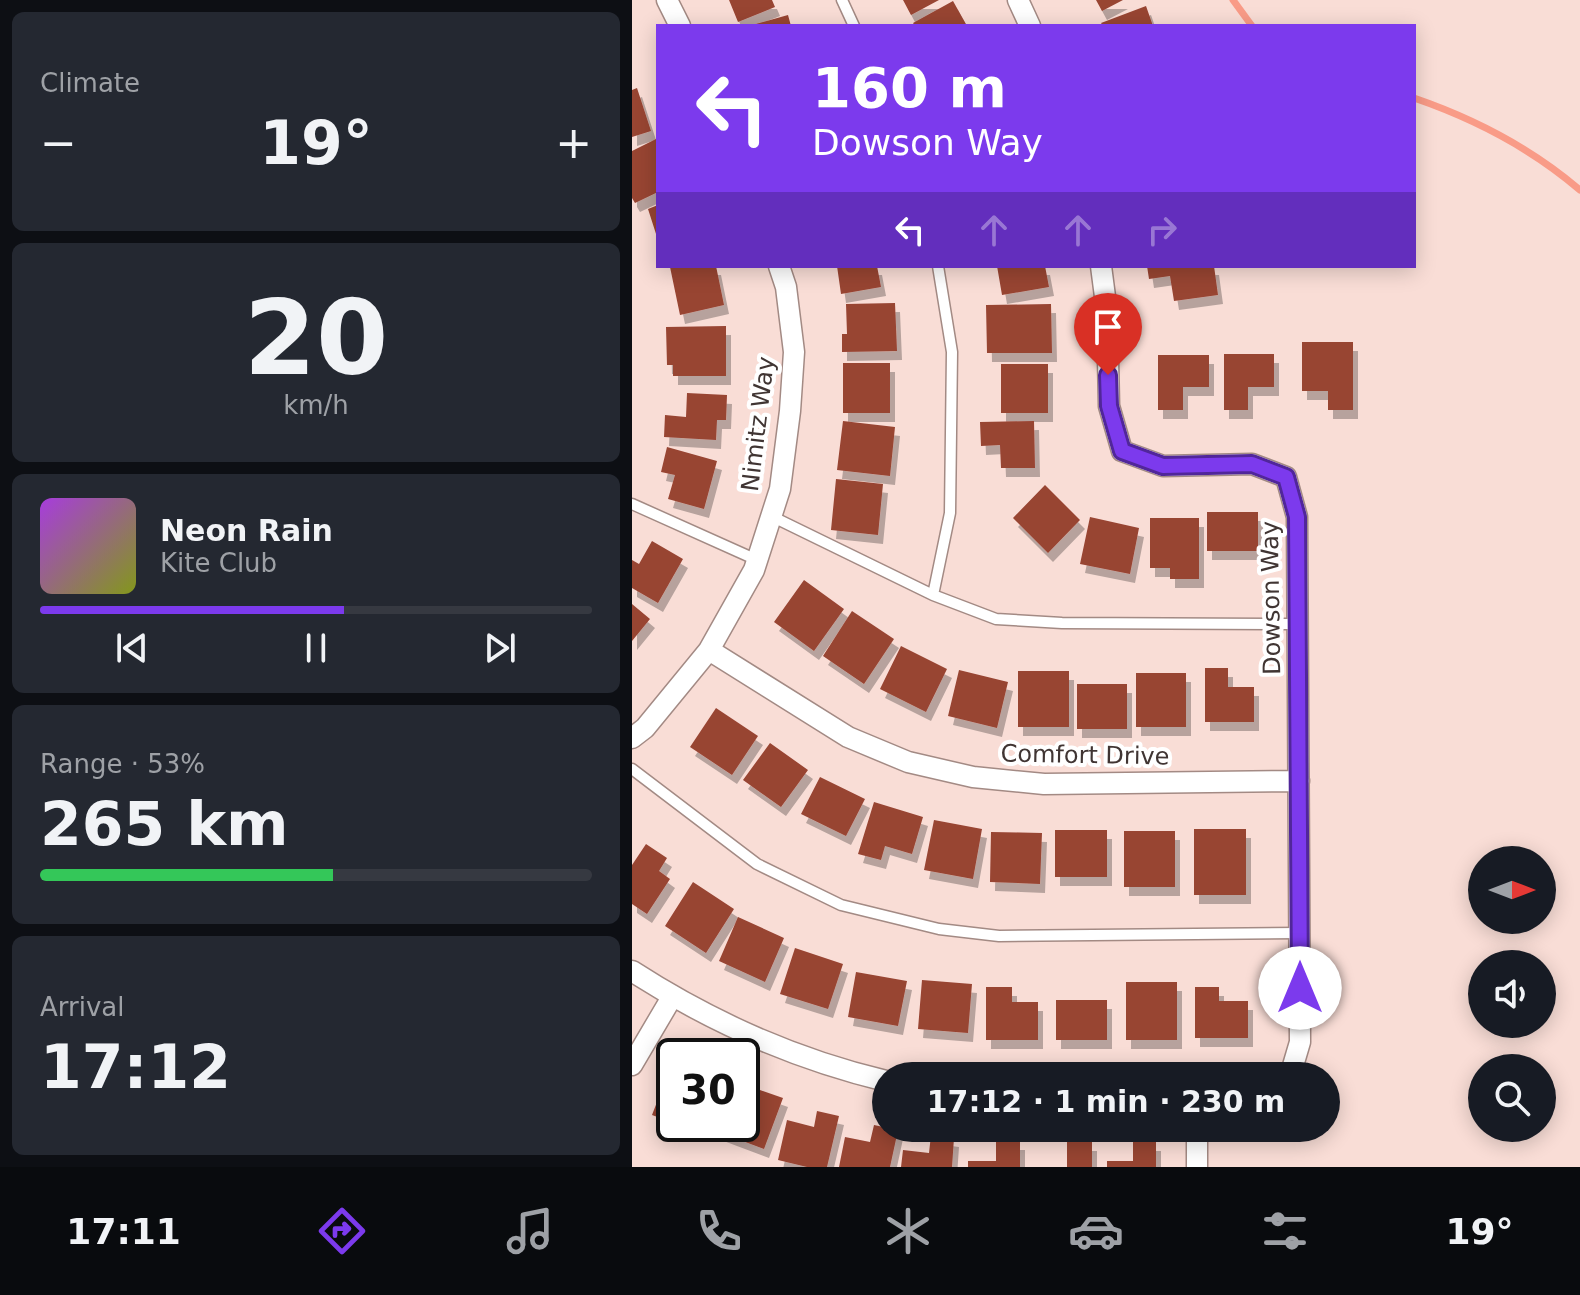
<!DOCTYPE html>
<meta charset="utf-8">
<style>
body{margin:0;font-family:"DejaVu Sans",sans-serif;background:#242831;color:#f1f3f6;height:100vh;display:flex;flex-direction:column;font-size:30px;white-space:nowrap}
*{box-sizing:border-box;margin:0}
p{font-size:26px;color:#9ea1a6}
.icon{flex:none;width:44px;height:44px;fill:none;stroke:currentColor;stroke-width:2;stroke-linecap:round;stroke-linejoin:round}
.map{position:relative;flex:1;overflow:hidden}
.panel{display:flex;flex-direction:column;gap:12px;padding:12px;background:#0d0f14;width:632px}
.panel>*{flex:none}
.top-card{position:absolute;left:24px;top:24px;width:760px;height:244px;border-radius:0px;box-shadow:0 4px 20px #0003;background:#7c3aed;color:#fff;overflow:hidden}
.needle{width:52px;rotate:90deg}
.tools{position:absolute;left:836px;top:846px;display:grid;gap:16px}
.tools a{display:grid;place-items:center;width:88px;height:88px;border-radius:50%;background:#171b24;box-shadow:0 4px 20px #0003;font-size:40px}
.speed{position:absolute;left:24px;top:1038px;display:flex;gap:16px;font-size:40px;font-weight:700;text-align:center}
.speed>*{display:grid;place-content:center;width:104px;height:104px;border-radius:50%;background:#171b24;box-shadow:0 4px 20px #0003;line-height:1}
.speed .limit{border:4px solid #111;border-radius:12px;background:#fff;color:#111}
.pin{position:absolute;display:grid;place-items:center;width:68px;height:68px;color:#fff;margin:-82px -34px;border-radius:50% 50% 50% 0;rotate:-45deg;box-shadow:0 0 8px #0007}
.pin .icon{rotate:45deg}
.me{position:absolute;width:88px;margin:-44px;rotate:0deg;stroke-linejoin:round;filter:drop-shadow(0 0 6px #0008)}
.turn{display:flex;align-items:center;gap:28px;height:168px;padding:0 24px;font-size:36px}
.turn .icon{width:104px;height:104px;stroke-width:2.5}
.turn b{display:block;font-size:56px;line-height:68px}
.lanes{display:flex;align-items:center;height:76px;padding:0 24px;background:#0003;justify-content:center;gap:40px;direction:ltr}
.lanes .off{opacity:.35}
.big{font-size:60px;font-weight:600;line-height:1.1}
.panel .tile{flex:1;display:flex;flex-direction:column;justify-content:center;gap:12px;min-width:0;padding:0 28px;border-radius:12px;background:#242831}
.panel .dial{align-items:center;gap:0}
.dial b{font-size:104px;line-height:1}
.song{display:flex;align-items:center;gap:24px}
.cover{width:96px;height:96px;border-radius:12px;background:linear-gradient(135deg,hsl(280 70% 55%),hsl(70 70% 35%))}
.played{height:8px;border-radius:4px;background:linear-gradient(90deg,#7c3aed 55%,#363941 55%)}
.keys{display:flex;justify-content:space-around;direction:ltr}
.heat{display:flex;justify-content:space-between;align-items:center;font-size:44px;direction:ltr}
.charge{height:12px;border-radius:6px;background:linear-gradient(90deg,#34c759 53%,#363941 0)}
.trip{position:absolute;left:240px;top:1062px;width:468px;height:80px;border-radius:40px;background:#171b24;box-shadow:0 4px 20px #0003;font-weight:600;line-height:80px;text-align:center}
.tab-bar{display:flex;height:128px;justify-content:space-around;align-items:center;background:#090b0e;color:#9ea1a6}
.tab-bar .icon{width:56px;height:56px}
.tab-bar .selected{color:#7c3aed}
.tab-bar b{font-size:36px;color:#f1f3f6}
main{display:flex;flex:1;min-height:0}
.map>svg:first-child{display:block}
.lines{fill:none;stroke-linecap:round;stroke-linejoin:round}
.stream{stroke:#f99b87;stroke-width:7}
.building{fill:#984433;filter:url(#shadow)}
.service-casing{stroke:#a38a84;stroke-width:13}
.minor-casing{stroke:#a38a84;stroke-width:23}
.service{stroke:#fff;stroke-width:10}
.minor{stroke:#fff;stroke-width:20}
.route-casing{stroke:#51269a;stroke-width:20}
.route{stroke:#7c3aed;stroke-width:14}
.labels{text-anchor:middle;stroke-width:8;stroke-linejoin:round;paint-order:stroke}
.street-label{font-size:24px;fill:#403533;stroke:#fff}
</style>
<main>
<section class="panel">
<div class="tile"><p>Climate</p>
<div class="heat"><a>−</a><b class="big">19°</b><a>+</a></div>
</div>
<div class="tile dial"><b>20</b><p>km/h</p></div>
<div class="tile">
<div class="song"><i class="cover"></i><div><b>Neon Rain</b><p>Kite Club</p></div></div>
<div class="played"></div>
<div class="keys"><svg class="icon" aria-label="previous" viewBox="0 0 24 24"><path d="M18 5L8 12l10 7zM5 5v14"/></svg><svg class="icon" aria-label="pause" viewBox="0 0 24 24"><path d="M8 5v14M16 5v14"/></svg><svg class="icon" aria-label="next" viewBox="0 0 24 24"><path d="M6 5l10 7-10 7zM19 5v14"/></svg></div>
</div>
<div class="tile"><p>Range · 53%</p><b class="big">265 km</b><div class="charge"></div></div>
<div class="tile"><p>Arrival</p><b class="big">17:12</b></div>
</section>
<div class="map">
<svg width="948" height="1167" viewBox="0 0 948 1167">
<defs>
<filter id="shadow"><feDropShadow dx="5" dy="9" stdDeviation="0" flood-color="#0004"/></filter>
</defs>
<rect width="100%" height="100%" fill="#f9ddd6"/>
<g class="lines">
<!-- stream -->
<path class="stream" d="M601,0l19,26
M782,98c61,21 117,50 166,92"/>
</g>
<!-- building -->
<path class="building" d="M97,0h43l3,7 -37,15z
M271,0h36l-28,15z
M464,0h27l-21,11z
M321,1l14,25h-52l-2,-3z
M514,6l7,20h-50l-2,-3z
M156,15l3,11h-39v-1z
M5,88l14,43 -19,6v-47z
M26,138v54l-23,11 -3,-5v-47z
M26,205v32h-1l-9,-28z
M45,266h39l8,39 -44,10 -10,-48z
M205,266h40l4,21 -40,7z
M365,266h48l4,21 -47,8z
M515,266h67l4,29 -44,6 -4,-25 -21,3z
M263,303l2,48 -55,1v-18h5l-1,-30z
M419,304l1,49h-65l-1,-48z
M94,326v50h-53v-11h-6l-1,-38z
M670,342h51v68h-25v-19h-26z
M592,354h50v33h-26v23h-24z
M526,355h51v32h-26v23h-25z
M211,363h47v50h-47z
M369,364h47v49h-47z
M55,393l40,2 -1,25h-9l-1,20 -52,-3 1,-22 21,2z
M211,421l52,6 -5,49 -53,-6z
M402,421l1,47h-34l-1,-23 -19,1 -1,-24z
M35,447l50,14 -13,48 -36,-10 7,-24 -14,-3z
M204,479l47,5 -5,51 -47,-5z
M413,485l35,35 -32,33 -35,-35z
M575,512h51v39h-51z
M458,517l49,11 -9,46 -50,-10z
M518,518h49v61h-29v-11h-20z
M20,541l31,18 -25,44 -26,-15v-28l7,4z
M172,580l40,29 -30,42 -40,-29z
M0,604l18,15 -18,22z
M220,611l42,28 -30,45 -41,-28z
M269,646l46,23 -21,43 -46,-23z
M573,668h23v19h26v35h-49z
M327,670l49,12 -11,46 -49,-12z
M386,671h51v56h-51z
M504,673h50v54h-50z
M445,684h50v45h-50z
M84,708l42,28 -26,39 -42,-28z
M138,743l38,27 -27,37 -38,-27z
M188,777l45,22 -19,37 -45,-22z
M242,802l49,15 -11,37 -27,-8 -4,14 -23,-6z
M302,820l48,9 -9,50 -49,-9z
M562,829h52v66h-52z
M423,830h52v47h-52z
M492,831h51v56h-51z
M359,832l51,1 -2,51 -50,-2z
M14,844l21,14 -8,13 11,8 -23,35 -15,-10v-39z
M61,882l41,27 -28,44 -41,-27z
M106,917l46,21 -19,44 -46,-21z
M163,948l48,16 -15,45 -48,-15z
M224,972l51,9 -9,45 -50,-9z
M290,980l50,4 -4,49 -50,-4z
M494,982h51v58h-51z
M354,987h26v15h26v38h-52z
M563,987h24v14h29v37h-53z
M424,1000h51v40h-51z
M42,1058v65l-22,-8z
M128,1090l23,8 -19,51 -48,-18 3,-7h23v-18l11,4z
M185,1111l22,5 -12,51h-20l-29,-7 9,-40 27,7z
M44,1124h26l-3,9z
M242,1125l24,5 -8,37h-51l6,-30 25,5z
M299,1135l23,3 -2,29h-51l2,-17 26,3z
M364,1141h24v26h-52v-6h28z
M435,1142h25v25h-25z
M501,1142h23v25h-49v-6h26z"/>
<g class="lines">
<!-- service casing -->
<g class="service-casing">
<path id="service" d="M210,0l12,26
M0,504l125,56
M139,516l162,79 63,24 66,4 236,1
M301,595l17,-82 2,-161 -14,-86
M0,769l125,95 84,41 98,24 60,7 301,-3"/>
</g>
<!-- minor casing -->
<g class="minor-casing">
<path id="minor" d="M35,0l13,26
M386,0l12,26
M469,266l6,46 2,94 13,45 41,15 89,-2 34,13 11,40 3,525 -10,34
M77,650l139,87 60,25 65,15 71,7 255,-3
M0,738l13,-10 64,-78 45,-80 26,-81 10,-78 4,-59 -8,-65 -7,-21
M0,971c79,51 162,88 254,110
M0,1065l40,-68
M565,1128v39"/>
</g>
<!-- service -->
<use href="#service" class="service"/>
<!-- minor -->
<use href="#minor" class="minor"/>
</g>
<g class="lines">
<!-- route casing -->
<g class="route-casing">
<path id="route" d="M476,375l1,31 13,45 41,15 89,-2 34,13 11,40 3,471"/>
</g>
<!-- route -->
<use href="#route" class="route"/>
</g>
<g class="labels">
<!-- street labels -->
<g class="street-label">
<text transform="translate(126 424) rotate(-83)" y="8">Nimitz Way</text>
<text transform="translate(639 598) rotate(-91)" y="8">Dowson Way</text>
<text transform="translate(453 755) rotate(1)" y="8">Comfort Drive</text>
</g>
</g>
</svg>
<div class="tools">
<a><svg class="needle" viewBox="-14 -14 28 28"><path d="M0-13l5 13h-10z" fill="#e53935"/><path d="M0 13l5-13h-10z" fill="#9ea1a6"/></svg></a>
<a><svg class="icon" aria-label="sound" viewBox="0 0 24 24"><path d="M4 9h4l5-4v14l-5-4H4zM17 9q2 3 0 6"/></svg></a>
<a><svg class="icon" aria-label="search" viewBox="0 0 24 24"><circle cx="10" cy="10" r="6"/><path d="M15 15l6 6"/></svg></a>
</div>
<div class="speed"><div class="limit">30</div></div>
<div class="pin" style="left:476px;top:375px;background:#d93025"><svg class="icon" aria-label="arrive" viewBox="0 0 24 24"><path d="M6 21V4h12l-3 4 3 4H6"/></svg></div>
<svg class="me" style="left:668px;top:988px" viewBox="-20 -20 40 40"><circle r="19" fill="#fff"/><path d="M0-13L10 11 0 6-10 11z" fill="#7c3aed"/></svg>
<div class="trip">17:12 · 1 min · 230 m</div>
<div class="top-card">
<div class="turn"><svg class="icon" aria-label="left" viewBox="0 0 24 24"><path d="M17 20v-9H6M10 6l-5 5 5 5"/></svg><div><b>160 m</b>Dowson Way</div></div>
<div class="lanes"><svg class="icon" aria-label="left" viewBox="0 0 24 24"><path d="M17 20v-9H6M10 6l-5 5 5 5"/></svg><svg class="icon off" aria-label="ahead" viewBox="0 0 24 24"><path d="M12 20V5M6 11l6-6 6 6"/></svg><svg class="icon off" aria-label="ahead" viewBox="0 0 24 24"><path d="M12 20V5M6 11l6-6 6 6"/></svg><svg class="icon off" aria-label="right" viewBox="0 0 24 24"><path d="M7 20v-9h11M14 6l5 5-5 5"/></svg></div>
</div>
</div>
</main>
<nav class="tab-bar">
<b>17:11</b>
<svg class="icon selected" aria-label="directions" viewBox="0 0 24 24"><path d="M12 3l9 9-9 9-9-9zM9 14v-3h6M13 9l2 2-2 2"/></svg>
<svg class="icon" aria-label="music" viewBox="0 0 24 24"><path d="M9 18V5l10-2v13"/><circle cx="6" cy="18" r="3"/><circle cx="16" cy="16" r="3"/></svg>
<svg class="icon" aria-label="phone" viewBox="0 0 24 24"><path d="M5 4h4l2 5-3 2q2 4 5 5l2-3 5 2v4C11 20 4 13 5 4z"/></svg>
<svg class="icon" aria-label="climate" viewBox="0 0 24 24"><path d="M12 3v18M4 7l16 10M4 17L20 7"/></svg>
<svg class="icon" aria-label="car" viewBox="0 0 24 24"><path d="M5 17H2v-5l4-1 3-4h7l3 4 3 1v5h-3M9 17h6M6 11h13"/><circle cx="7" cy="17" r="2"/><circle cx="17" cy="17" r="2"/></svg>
<svg class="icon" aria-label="filters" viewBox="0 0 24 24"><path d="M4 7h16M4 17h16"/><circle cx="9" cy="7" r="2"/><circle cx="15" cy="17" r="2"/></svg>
<b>19°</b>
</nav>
